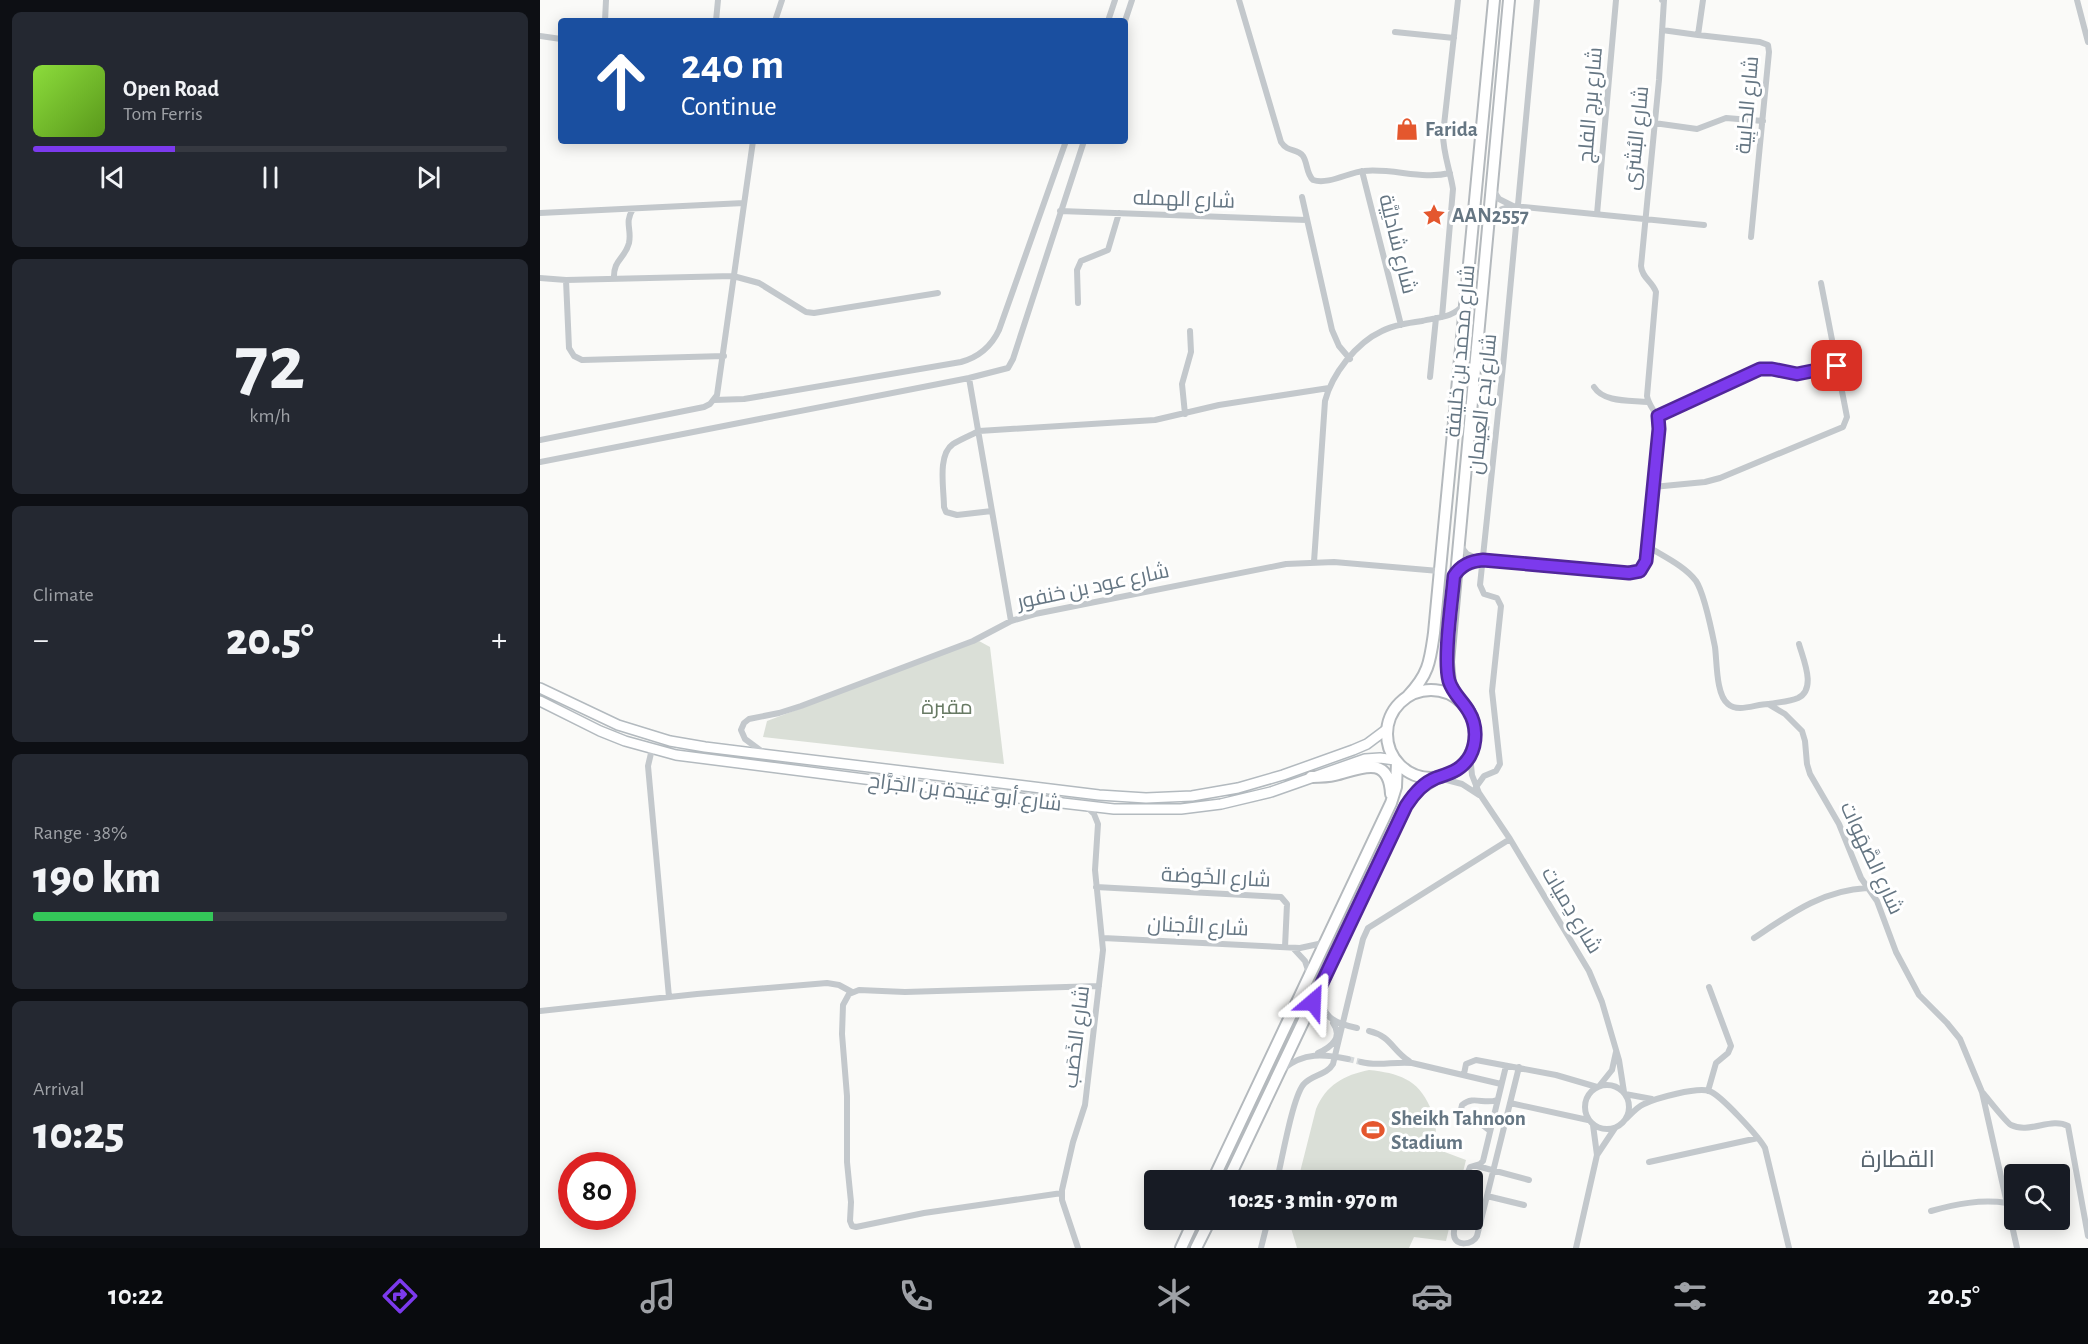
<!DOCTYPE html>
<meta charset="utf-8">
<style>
body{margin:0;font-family:"Alegreya Sans",Cairo,sans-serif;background:#242831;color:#f1f3f6;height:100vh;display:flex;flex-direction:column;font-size:22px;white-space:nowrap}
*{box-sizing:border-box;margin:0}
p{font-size:20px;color:#9ea1a6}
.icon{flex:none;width:33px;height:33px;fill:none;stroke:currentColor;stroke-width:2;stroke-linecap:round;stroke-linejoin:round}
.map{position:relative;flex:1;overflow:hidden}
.side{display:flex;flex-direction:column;gap:12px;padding:12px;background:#0d0f14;width:540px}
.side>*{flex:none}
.top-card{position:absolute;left:18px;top:18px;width:570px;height:126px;border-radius:6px;box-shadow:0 3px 15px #0003;background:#1a4fa0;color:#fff;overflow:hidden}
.buttons{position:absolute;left:1464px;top:1164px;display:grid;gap:12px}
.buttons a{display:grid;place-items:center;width:66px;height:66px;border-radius:6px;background:#171b24;box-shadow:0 3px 15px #0003;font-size:30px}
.speed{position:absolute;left:18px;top:1152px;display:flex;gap:12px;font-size:30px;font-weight:700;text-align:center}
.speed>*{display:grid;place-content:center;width:78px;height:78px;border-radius:50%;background:#171b24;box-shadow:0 3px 15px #0003;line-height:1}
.speed .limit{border:9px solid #d22;background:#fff;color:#111}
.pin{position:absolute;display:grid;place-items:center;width:51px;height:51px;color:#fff;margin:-26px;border-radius:12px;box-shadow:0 3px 9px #0006}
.me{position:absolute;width:66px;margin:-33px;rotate:26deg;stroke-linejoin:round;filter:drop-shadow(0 0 4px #0008)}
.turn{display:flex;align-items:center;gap:21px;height:126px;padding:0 24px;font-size:27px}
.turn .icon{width:78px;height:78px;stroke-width:2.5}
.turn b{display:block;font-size:42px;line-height:51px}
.big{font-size:45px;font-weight:800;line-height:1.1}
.side .card{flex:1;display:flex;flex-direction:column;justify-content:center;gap:9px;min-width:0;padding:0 21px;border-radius:9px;background:#242831}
.side .dial{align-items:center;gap:0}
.dial b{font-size:78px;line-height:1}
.song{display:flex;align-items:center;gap:18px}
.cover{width:72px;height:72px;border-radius:9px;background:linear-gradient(135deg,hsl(90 70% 55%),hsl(90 70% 35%))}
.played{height:6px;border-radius:3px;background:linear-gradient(90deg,#7c3aed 30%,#363941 30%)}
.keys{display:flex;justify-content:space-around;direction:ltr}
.heat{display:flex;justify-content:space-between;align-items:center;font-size:33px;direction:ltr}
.charge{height:9px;border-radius:4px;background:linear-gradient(90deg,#34c759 38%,#363941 0)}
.trip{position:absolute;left:604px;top:1170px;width:339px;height:60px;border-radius:6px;background:#171b24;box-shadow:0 3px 15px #0003;font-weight:800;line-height:60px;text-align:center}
.menu{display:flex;height:96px;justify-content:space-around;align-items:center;background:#090b0e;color:#9ea1a6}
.menu .icon{width:42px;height:42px}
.menu .current{color:#7c3aed}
.menu b{font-size:27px;color:#f1f3f6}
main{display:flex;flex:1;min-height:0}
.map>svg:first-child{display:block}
.green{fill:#dadfd7}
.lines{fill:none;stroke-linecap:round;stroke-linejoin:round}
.minor-tunnel{stroke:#d5d9db;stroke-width:6;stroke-dasharray:6 3;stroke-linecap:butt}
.secondary-casing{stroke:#b3babf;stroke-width:12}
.trunk-casing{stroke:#b4b9bd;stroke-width:14}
.minor{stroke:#c3c8cc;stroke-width:6}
.secondary{stroke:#fff;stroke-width:9}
.trunk{stroke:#fff;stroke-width:10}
.route-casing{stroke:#51269a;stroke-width:15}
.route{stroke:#7c3aed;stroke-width:10}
.labels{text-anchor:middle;stroke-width:6;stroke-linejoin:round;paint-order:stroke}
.street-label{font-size:21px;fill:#657683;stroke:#fff}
.poi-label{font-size:21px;font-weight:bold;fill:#657683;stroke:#fff;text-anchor:start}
.park-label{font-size:21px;fill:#687a64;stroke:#fff}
.quarter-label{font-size:24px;fill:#57646e;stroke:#fff}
</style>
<main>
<section class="side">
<div class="card">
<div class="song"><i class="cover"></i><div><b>Open Road</b><p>Tom Ferris</p></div></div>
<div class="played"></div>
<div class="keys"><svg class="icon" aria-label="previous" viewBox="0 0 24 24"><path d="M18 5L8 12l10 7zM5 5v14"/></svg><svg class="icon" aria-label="pause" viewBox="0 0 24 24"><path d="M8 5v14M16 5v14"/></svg><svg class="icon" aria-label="next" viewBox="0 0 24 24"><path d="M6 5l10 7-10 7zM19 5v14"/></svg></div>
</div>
<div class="card dial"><b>72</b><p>km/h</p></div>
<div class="card"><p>Climate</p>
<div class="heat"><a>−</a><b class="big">20.5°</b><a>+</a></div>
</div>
<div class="card"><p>Range · 38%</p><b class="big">190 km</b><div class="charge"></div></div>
<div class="card"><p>Arrival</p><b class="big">10:25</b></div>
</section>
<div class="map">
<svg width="1548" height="1248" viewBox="0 0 1548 1248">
<rect width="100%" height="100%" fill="#fafaf8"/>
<!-- green -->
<path class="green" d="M439,641l11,6 14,117 -241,-27 4,-16z
M829,1070c29,3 49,9 61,37 3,5 6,12 6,18 0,7 -1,15 -2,23l32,12 -5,20h-163l18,-71c10,-24 28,-34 53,-39z
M750,1220h161l-5,21 -32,-4 -5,11h-112l-6,-20z"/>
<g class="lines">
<!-- minor-tunnel -->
<path class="minor-tunnel" d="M808,1059l13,3"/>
<!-- secondary casing -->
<g class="secondary-casing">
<path id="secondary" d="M0,688l78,37 52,16 35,6 394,48 47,3 46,-2 46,-8 45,-13 70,-25 14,-6 20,-15
M0,701l60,30 25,10 51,14 283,36 155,18h67l40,-5 50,-12 94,-33 15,-1 15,2"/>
</g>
<!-- trunk casing -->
<g class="trunk-casing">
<path id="trunk" d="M847 734a44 44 0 1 1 88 0a44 44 0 1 1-88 0Z
M868,696c21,-22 22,-35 26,-63l60,-633
M919,700l-9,-16 -2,-22 61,-662
M771,777c8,0 16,0 24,-2 24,-6 54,-22 56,19
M673,1180l178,-377 5,-16 1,-25
M688,1180l178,-375 13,-16 17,-11
M641,1248l13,-28
M656,1248l14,-28"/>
</g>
<!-- minor -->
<path class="minor" d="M699,0l42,142c7,11 16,6 22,14 5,8 3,17 10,24 16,5 36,-8 51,-9 29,-3 59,9 86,2
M1163,0l-5,35 62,7 8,3 1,7 -18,185
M1537,0l11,42
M65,21l1,-21
M176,21l2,-21
M235,21l7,-21
M568,21l7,-21
M585,21l7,-21
M1122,30l36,5
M855,32l59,6
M0,36l21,3
M1114,123l43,6 29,-11 37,3
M822,171l39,154
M953,190l6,9 14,7 191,19
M762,197l30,133 7,16 11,13
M520,211l247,9
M0,213l204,-10
M1057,214l19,-214
M951,219l11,-10 10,-3
M0,278l26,2 167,-4 26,7 47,29 8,1 124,-20
M74,279c-1,-20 11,-20 15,-36 3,-14 -5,-20 4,-34
M26,280l3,68 5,8 8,4 142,-4
M538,303l-1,-33 4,-9 27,-11 11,-37
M902,317l11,-128c-3,-19 -10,-36 -10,-55l15,-134
M890,377l6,-59
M429,378l42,243
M1054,387c10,16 37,13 54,15
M174,400l30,-1 217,-37c18,-5 30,-15 38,-32l67,-189
M645,414l-3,-30 9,-32 -1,-21
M1118,416l102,-47h12l25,5 40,-8
M0,440l164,-33 6,-3 7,-9 36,-254
M0,462l429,-84 39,-10 5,-9 71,-218
M1113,487l52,-5 15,-4 123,-51 4,-10 -26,-134
M452,511l-35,4 -11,-3 -2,-5c0,-18 -7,-52 9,-63 8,-5 18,-9 26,-13l176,-11 64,-15 110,-17
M919,544l8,10 12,5
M1107,546c16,10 38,20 49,35 8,12 16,51 19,66 2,15 1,48 13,57 10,9 28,0 40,0l17,10 17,17 3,10 2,23 3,10 29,50 22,54 16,23 19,51 23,43 28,28 13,16 22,53 35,156
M774,562l11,-161c7,-27 31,-58 57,-70 12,-6 26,-8 40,-10 15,-4 31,-3 41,-16
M916,573l8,-8 14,-5 151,13h6l9,-6 15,-144c-2,-11 -10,-16 -12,-27l9,-104c-4,-11 -14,-14 -15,-26l18,-186 5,-80h-2
M1229,704c9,-2 20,-2 29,-6 19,-9 5,-39 1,-54
M112,749l-4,17 21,231
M224,753l-19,-14 -4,-9 3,-7 5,-4 30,-6 22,-7 172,-65 38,-20 24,-7 251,-50 48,-2 105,9
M930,755l2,20 7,18 31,46 79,132 13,31 17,58 5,32
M899,778l23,6 17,11
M936,787l8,-11 12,-5 4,-7 -8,-73 9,-85 -4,-8 -13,-4 -4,-9 23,-219 34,-366
M556,887l185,10 6,7 -2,43
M563,938l197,10 23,-5
M1214,938c36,-24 69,-48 113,-50
M753,948l12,13 4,12
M781,991c-1,26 13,32 36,37
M0,1011l157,-17 130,-11 12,2 13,7
M829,1031c22,5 23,19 40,30
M778,1053c14,-6 25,-16 15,-30
M821,1062c18,5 33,-1 51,1l89,21
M743,1069c21,-17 41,-15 65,-10
M924,1074l2,-10 10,-4 80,15 41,12
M1045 1107a22 22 0 1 1 44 0a22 22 0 1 1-44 0Z
M1060,1085l12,-15 4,-18
M1168,1091l8,-28 12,-10 3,-7 -22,-59
M1443,1093c6,7 23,29 28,32 18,9 40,-8 57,1l20,110
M1085,1094l27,5
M970,1103l78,17
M1086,1119c6,-6 11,-12 18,-15 12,-6 53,-17 65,-13 11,3 50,46 56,57l24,100
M950,1131l-9,-7 -18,-5 -3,-5 2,-9c12,-10 22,0 35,-5
M1057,1155l18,-27
M1109,1162l109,-24
M937,1166l52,14
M737,1180c5,-20 15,-80 26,-95 9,-11 23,-9 30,-21l30,-125 5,-11 142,-89
M925,1180l5,-13 10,-3 3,-3 23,-95
M522,1193l-138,20 -68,14 -4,-1 -2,-5 1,-19 -4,-40v-66l-5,-62 1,-29 6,-11 10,-4 46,2 194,-6
M947,1196l37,9
M1391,1211c25,-7 50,-12 76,-8
M916,1220c0,4 -3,11 -2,15 1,12 19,10 23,1l42,-169
M538,1248l-16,-48v-10l11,-48 12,-37 18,-155 -8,-80 3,-46 -4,-10 -7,-7
M721,1248l7,-28
M1036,1248l21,-93 -4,-30"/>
<!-- secondary -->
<use href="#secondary" class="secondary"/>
<!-- trunk -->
<use href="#trunk" class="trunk"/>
</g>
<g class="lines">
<!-- route casing -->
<g class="route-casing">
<path id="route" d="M773,1002l93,-196c7,-11 17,-23 30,-28 14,-5 26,-8 34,-22 7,-13 7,-31 -1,-44 -6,-11 -16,-18 -20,-31 -6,-22 3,-80 5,-105 7,-11 16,-15 29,-16l146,13 11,-2 6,-10 13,-132 -1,-13 102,-47h12l25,5 40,-8"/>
</g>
<!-- route -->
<use href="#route" class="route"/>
</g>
<!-- icons -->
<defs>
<g id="shop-bare" transform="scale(1.8)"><path d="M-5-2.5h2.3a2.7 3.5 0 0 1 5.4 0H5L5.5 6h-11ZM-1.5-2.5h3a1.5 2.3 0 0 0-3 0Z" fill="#e4572e" stroke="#fff" stroke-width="2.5" paint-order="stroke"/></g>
<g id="sight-bare" transform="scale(1.8)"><path d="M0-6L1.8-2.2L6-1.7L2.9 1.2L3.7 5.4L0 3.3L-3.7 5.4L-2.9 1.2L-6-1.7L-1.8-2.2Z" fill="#e4572e" stroke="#fff" stroke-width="2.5" paint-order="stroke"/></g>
<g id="stadium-bare" transform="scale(1.8)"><path d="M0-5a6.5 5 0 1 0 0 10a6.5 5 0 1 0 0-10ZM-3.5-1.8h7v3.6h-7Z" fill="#e4572e" stroke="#fff" stroke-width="2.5" paint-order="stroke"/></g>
</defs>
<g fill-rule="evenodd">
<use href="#shop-bare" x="867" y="129"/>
<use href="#sight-bare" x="894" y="215"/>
<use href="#stadium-bare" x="833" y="1130"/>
</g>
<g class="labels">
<!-- street labels -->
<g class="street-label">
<text transform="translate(1050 105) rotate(-85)" y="7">شارع برج الفلج</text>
<text transform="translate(1207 105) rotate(-85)" y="7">شارع الحابِية</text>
<text transform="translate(1096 138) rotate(-84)" y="7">شارع البُشرَى</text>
<text transform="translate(644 199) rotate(2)" y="7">شارع الهمله</text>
<text transform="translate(858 244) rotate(76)" y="7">شارع شادلِيَّة</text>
<text transform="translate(920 351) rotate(-85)" y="7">شارع محمد بن خليفة</text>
<text transform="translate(942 404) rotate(-84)" y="7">شارع بَدع العِيمان</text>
<text transform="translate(553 586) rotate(-12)" y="7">شارع عود بن خنفور</text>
<text transform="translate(425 792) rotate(7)" y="7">شارع أبو عُبَيدة بن الجَرَّاح</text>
<text transform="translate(1332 858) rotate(65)" y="7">شارع الصَّهَوات</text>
<text transform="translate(676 877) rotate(3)" y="7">شارع الخَوضة</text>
<text transform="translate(1032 910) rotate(59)" y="7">شارع دِميات</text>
<text transform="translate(658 926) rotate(3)" y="7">شارع الأجنان</text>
<text transform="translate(536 1037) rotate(-83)" y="7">شارع الخَصَب</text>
</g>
<!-- poi labels -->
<g class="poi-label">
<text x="885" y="136">Farida</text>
<text x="912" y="222">AAN2557</text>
<text x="851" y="1125">Sheikh Tahnoon<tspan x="851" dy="24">Stadium</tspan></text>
</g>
<!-- park labels -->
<g class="park-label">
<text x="407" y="714">مقبرة</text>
</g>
<!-- quarter labels -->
<g class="quarter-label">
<text x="1358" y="1167">القطارة</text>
</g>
</g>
</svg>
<div class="buttons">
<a><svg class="icon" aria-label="search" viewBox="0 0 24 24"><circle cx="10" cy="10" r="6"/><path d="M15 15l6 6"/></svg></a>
</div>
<div class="speed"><div class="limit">80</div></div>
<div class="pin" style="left:1297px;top:366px;background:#d93025"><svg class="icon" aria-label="arrive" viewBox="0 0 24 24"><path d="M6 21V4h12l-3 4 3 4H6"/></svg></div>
<svg class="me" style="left:773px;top:1002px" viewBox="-20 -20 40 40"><path d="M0-17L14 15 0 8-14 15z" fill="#7c3aed" stroke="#fff" stroke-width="4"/></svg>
<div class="trip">10:25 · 3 min · 970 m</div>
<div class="top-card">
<div class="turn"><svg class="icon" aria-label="ahead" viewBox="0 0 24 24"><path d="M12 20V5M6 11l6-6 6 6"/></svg><div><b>240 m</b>Continue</div></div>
</div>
</div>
</main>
<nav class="menu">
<b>10:22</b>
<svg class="icon current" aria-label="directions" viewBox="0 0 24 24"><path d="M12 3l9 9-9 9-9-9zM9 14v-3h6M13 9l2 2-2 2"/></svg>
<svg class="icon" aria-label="music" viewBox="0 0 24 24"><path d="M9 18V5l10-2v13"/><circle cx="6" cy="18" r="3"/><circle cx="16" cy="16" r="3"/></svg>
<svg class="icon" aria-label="phone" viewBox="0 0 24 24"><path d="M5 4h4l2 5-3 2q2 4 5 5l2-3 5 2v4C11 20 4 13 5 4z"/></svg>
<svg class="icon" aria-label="climate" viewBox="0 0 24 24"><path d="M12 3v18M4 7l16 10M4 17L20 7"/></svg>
<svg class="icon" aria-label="car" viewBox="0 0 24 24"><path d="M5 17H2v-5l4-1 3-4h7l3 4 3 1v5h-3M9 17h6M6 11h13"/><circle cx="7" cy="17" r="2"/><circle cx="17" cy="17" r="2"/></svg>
<svg class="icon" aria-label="filters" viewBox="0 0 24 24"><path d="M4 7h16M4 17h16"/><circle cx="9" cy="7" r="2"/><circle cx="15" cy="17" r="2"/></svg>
<b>20.5°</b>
</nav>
